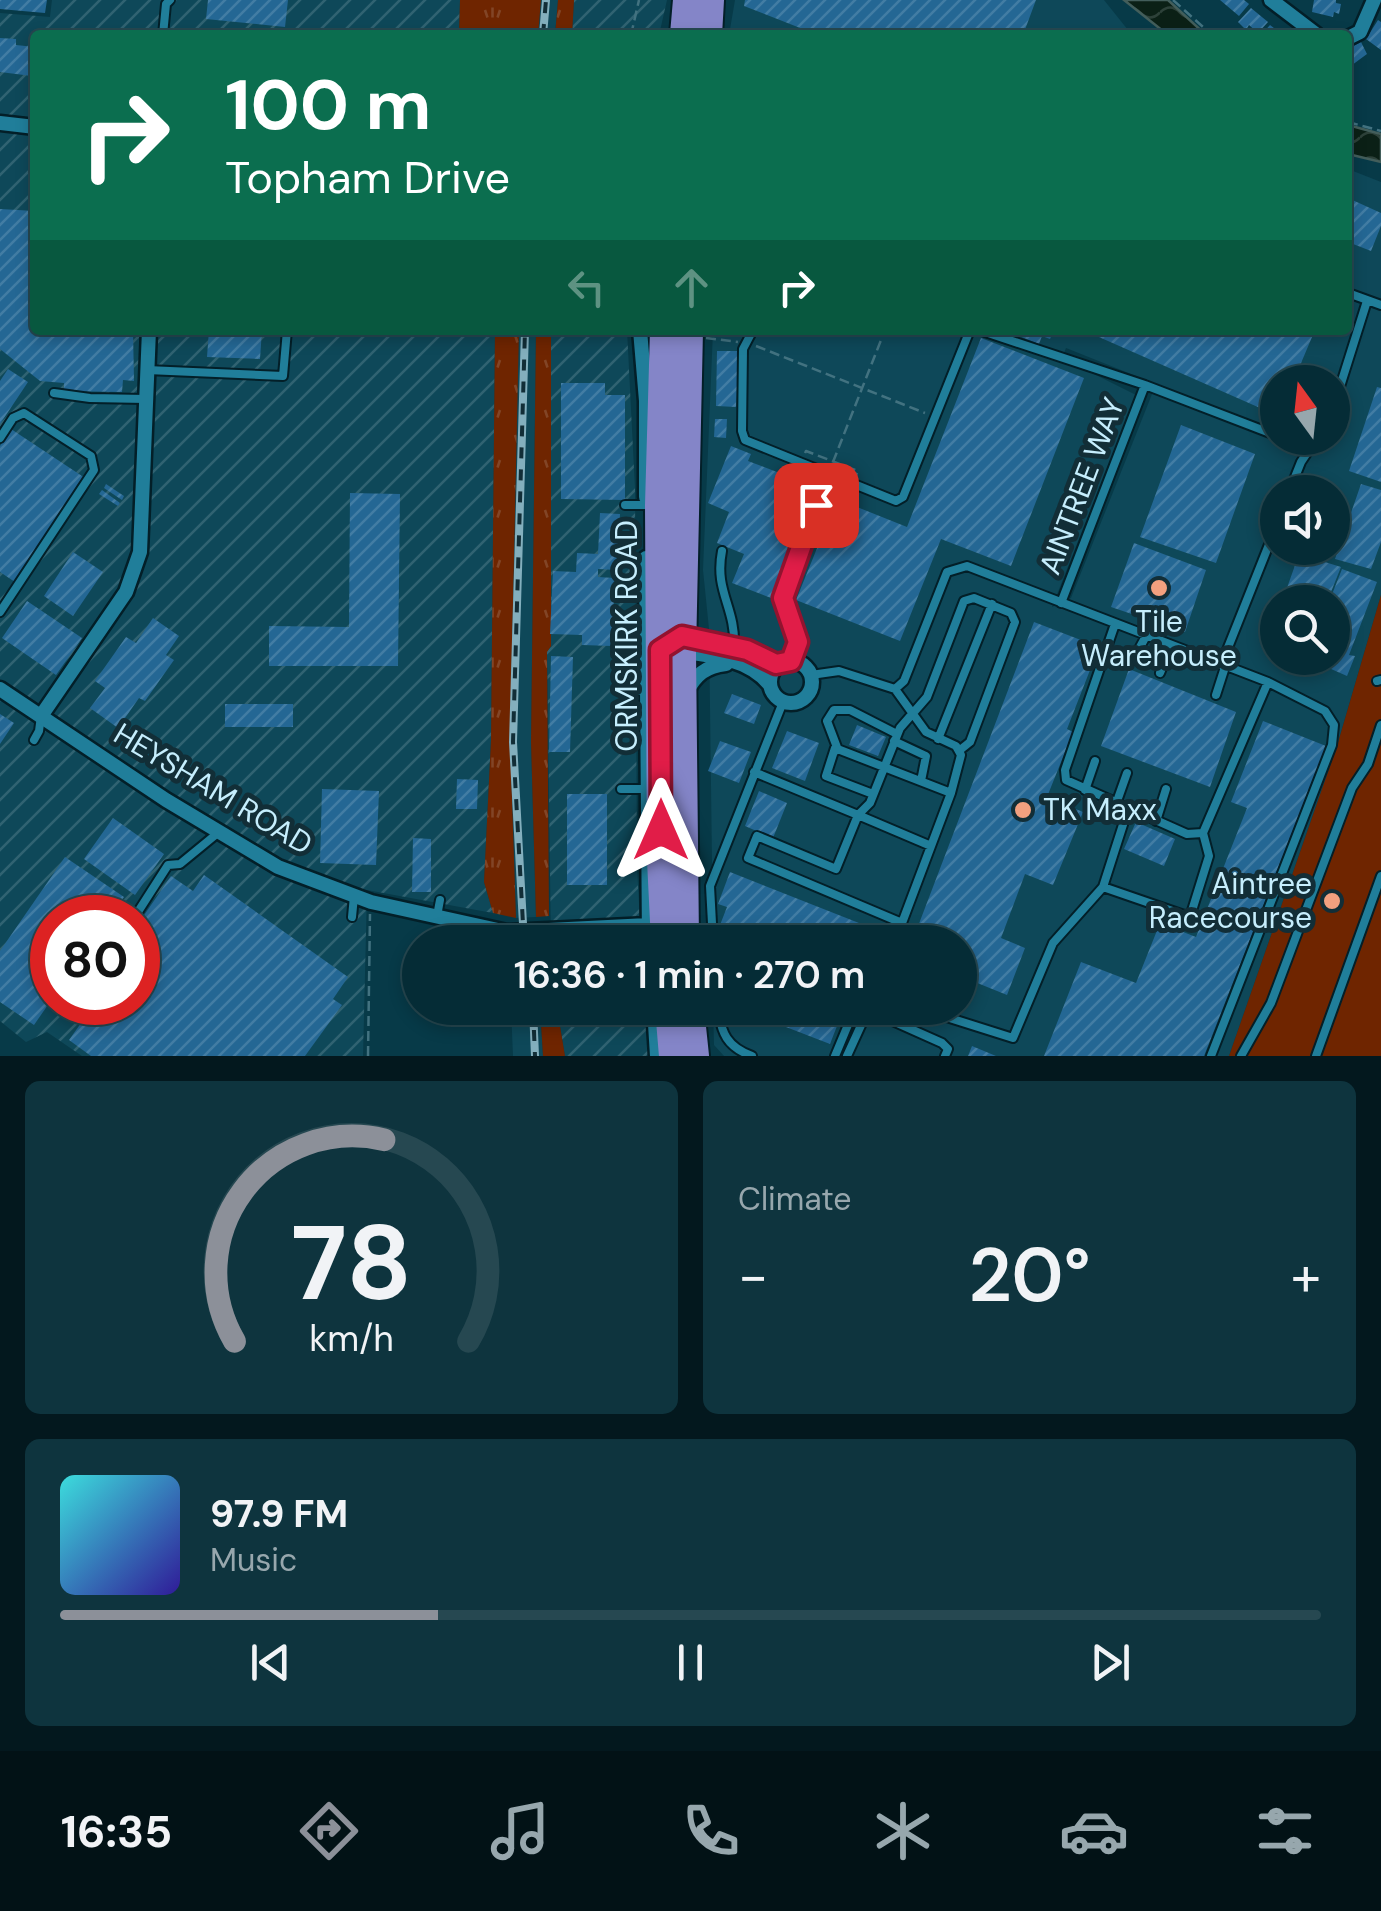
<!DOCTYPE html>
<meta charset="utf-8">
<style>
body{margin:0;font-family:"DM Sans",sans-serif;background:#0e343e;color:#f1f3f6;height:100vh;display:flex;flex-direction:column;font-size:38px;white-space:nowrap}
*{box-sizing:border-box;margin:0}
p{font-size:32px;color:#97a7ad}
.icon{flex:none;width:55px;height:55px;fill:none;stroke:currentColor;stroke-width:2;stroke-linecap:round;stroke-linejoin:round}
.map{position:relative;height:1056px;overflow:hidden}
.drawer{display:flex;flex-direction:column;gap:25px;padding:25px;background:#03181e;flex:1}
.drawer>*{flex:none}
.banner{position:absolute;left:30px;top:30px;width:1322px;height:305px;border-radius:10px;box-shadow:0 5px 15px #0003,0 0 0 2px #264851;background:#0b6e4f;color:#fff;overflow:hidden}
.needle{width:65px;rotate:345deg}
.controls{position:absolute;left:1260px;top:365px;display:grid;gap:20px}
.controls a{display:grid;place-items:center;width:90px;height:90px;border-radius:50%;background:#052c36;box-shadow:0 5px 15px #0003,0 0 0 2px #264851;font-size:50px}
.speed{position:absolute;left:30px;top:895px;display:flex;gap:20px;font-size:50px;font-weight:700;text-align:center}
.speed>*{display:grid;place-content:center;width:130px;height:130px;border-radius:50%;background:#052c36;box-shadow:0 5px 15px #0003,0 0 0 2px #264851;line-height:1}
.speed .limit{border:15px solid #d22;background:#fff;color:#111}
.pin{position:absolute;display:grid;place-items:center;width:85px;height:85px;color:#fff;margin:-42px;border-radius:20px;box-shadow:0 5px 15px #0006}
.me{position:absolute;width:110px;margin:-55px;rotate:0deg;stroke-linejoin:round;filter:drop-shadow(0 0 8px #0008)}
.turn{display:flex;align-items:center;gap:35px;height:210px;padding:0 30px;font-size:45px}
.turn .icon{width:130px;height:130px;stroke-width:2.5}
.turn b{display:block;font-size:70px;line-height:85px}
.lanes{display:flex;align-items:center;height:95px;padding:0 30px;background:#0003;justify-content:center;gap:50px;direction:ltr}
.lanes .off{opacity:.35}
.big{font-size:75px;font-weight:600;line-height:1.1}
.drawer .tile{flex:1;display:flex;flex-direction:column;justify-content:center;gap:15px;min-width:0;padding:0 35px;border-radius:15px;background:#0e343e}
.drawer .dial{align-items:center;gap:0}
.dial svg{height:260px;overflow:visible;fill:none;stroke:#264851;stroke-width:7;stroke-linecap:round;text-anchor:middle}
.dial text{fill:#f1f3f6;stroke:none}
.song{display:flex;align-items:center;gap:30px}
.cover{width:120px;height:120px;border-radius:15px;background:linear-gradient(135deg,hsl(180 70% 55%),hsl(250 70% 35%))}
.played{height:10px;border-radius:5px;background:linear-gradient(90deg,#8c9099 30%,#264851 30%)}
.keys{display:flex;justify-content:space-around;direction:ltr}
.heat{display:flex;justify-content:space-between;align-items:center;font-size:55px;direction:ltr}
.drawer .tiles{flex:1;display:grid;gap:25px;grid-template-columns:1fr 1fr}
.tile:last-child{grid-column:span 2}
.trip{position:absolute;left:402px;top:925px;width:575px;height:100px;border-radius:50px;background:#052c36;box-shadow:0 5px 15px #0003,0 0 0 2px #264851;font-weight:600;line-height:100px;text-align:center}
.menu{display:flex;height:160px;justify-content:space-around;align-items:center;background:#021216;color:#97a7ad}
.menu .icon{width:70px;height:70px}
.menu .active{color:#8c9099}
.menu b{font-size:45px;color:#f1f3f6}
.map>svg:first-child{display:block}
.built{fill:#0e4859;fill-rule:evenodd}
.industrial{fill:url(#industrial-furrows);fill-rule:evenodd}
.grass{fill:url(#grass-tufts)}
.garden{fill:#6f2500}
.water{fill:url(#water-waves);stroke:#435e5b;stroke-width:2.5}
.building{fill:url(#building-hatch)}
.lines{fill:none;stroke-linecap:round;stroke-linejoin:round}
.lane-casing{stroke:#031f28;stroke-width:12}
.street-casing{stroke:#031f28;stroke-width:19}
.highway-casing{stroke:#031f28;stroke-width:32}
.path{stroke:#427280;stroke-width:2.5;stroke-dasharray:10 5;stroke-linecap:butt}
.lane{stroke:#207e9a;stroke-width:8}
.street{stroke:#207e9a;stroke-width:14}
.highway{stroke:#8485c8;stroke-width:28}
.rail-casing{stroke:#83afbd;stroke-width:8}
.rail{stroke:#122e37;stroke-width:4;stroke-dasharray:11;stroke-linecap:butt}
.route-casing{stroke:#92132f;stroke-width:25}
.route{stroke:#e11d48;stroke-width:18}
.poi-dot{fill:#f2a07f;stroke:#122e37;stroke-width:4}
.labels{text-anchor:middle;stroke-width:10;stroke-linejoin:round;paint-order:stroke}
.street-label{font-size:30px;fill:#c6eefd;stroke:#122e37}
.poi-label{font-size:30px;fill:#c6eefd;stroke:#122e37}
</style>
<div class="map">
<svg width="1381" height="1056" viewBox="0 0 1381 1056">
<defs>
<pattern id="industrial-furrows" width="10" height="10" patternUnits="userSpaceOnUse" patternTransform="scale(2.5)"><rect width="10" height="10" fill="#0e4859"/><path d="M-1 1l2-2M0 10L10 0M9 11l2-2" fill="none" stroke="#306372"/></pattern>
<pattern id="grass-tufts" width="24" height="20" patternUnits="userSpaceOnUse" patternTransform="scale(2.5)"><rect width="24" height="20" fill="#6f2500"/><path d="M3 7l-1-3M5 7V3M7 7l1-3M15 17l-1-3M17 17v-4M19 17l1-3" fill="none" stroke="#824526"/></pattern>
<pattern id="water-waves" width="16" height="10" patternUnits="userSpaceOnUse" patternTransform="scale(2.5)"><rect width="16" height="10" fill="#0b2016"/><path d="M0 5q4-4 8 0t8 0" fill="none" stroke="#2d4139"/></pattern>
<pattern id="building-hatch" width="6" height="6" patternUnits="userSpaceOnUse" patternTransform="scale(2.5)"><rect width="6" height="6" fill="#246794"/><path d="M-1 1l2-2M0 6l6-6M5 7l2-2" fill="none" stroke="#427da4"/></pattern>
</defs>
<rect width="100%" height="100%" fill="#073a48"/>
<!-- built -->
<path class="built" d="M541,0h17l-3,35h-17z
M735,0h369l28,35h-403z
M1348,169l33,13v413l-44,151 -108,310h-505l-10,-11 -1,-37h247v-66h-247l-4,-313 -6,-59 10,-240h635zM1066,348l90,36 -85,214 -19,9 84,-212 -74,-37zM1278,382h54v56h-54zM1278,492h54v56h-54zM1278,602h54v56h-54z
M519,330h17l-5,412 5,175 -20,1 -6,-179z
M511,1008h29l3,48h-30z"/>
<!-- industrial -->
<path class="industrial" d="M52,0h408l-1,35h-424v295h460l-4,410 -7,142 9,31 -126,-23 -4,166h-281l-35,-24 -21,10 -26,-21v-1008l50,4zM52,918h86v84h-86z
M574,0h93l-8,35h-87z
M551,330h76l8,159 2,378 4,75h-90l-4,-291 4,-5z
M557,1008h90l4,48h-86z"/>
<!-- grass -->
<path class="grass" d="M460,0h81l-3,35h-79z
M558,0h16l-2,35h-17z
M495,330h24l-9,409 6,179 -23,-5 -9,-31 7,-142z
M536,330h15v316l-4,6 2,264 -13,1 -5,-175z
M540,1008h17l8,48h-22z"/>
<!-- garden -->
<path class="garden" d="M1381,595v461h-152l108,-310z"/>
<!-- water -->
<path class="water" d="M1124,0h44l38,35h-38z
M1348,125l33,9v28l-33,-8z"/>
<!-- building -->
<path class="building" d="M0,0h47l-2,13 -45,-4z
M208,0h80l-3,27 -79,-8z
M745,0h291l-13,35h-205l-74,-29z
M1220,0h24l5,4 -10,12z
M1314,0h22v3l5,1 -2,10 -5,-2 -1,5 -21,-5z
M1251,8l17,14 -10,11 -9,-8 -3,5 -8,-8z
M1378,20l3,2v28l-15,-11z
M1270,25l13,10h-22z
M0,38l16,1v6l19,2 -3,29 -32,-4z
M1361,42l6,12 -19,14v-19z
M1348,198l33,15v13l-10,25 -23,-9z
M0,209l35,2v119h98l1,51 -11,-1 -1,12 -58,-1v-8l-24,-2 -40,-32z
M209,330h53l-2,29 -53,-2z
M1004,330h50l-4,9 -8,-3 -3,8z
M1083,330h232l-22,52h-15v34z
M981,338l103,40 -73,188 -70,-27 -41,102 -104,-41 41,-101 70,28z
M717,351h22l-3,56 -20,-1z
M8,369l20,13 -28,42v-43z
M561,383h44v12h20v105l-64,-1z
M1377,387l4,1v94l-32,-11z
M715,419h12l-1,19 -12,-1z
M1181,425l74,29 -39,109 -76,-26z
M11,429l74,49 -70,104 -15,-10v-126z
M731,446l20,8 -3,7 68,26 -45,111 -39,-15 12,-29 -27,-11 12,-31 -21,-9z
M106,484l18,12 -2,4 -18,-12z
M1361,484l20,6v52l-10,27 -36,-10z
M102,490l18,13 -2,3 -19,-12z
M350,493l50,1 -2,172h-129v-40l80,1z
M600,513l20,1 -3,56 -19,-1v8l17,1 -3,68 -30,-1v-10l-32,-1 3,-63 23,1 1,-19 21,1z
M1134,543l72,27 -21,62 -74,-25z
M73,552l30,20 -30,44 -29,-20z
M1299,554l42,13 -14,35h-45z
M1342,569l35,13 -28,73 6,1 -8,20 -41,-18h26v-56h-3z
M27,601l55,37 -26,37 -54,-37z
M1277,617h1v30l-11,-3z
M153,618l26,18 -13,19 8,5 -29,41 -6,-3 -21,30 -28,-20 15,-20 -10,-7 31,-44 10,6z
M1034,622l65,25 -32,82 6,3 -26,65 36,15 -30,73 -28,-11 -24,64 24,10 -18,47 -47,-19v-34h-48z
M551,656l22,1 -3,95h-21z
M1129,669l107,43 -26,75 -109,-41z
M732,694l29,11 -7,19 -30,-11z
M225,704h68v23h-68z
M0,714l14,9 -14,21z
M1263,721l63,25 -122,310h-160l37,-94 55,21 24,-60 36,14 51,-129 -16,-6z
M857,725l29,12 -8,19 -29,-11z
M787,731l32,12 -14,38 -33,-13z
M720,741l31,11 -12,31 -31,-12z
M457,779l21,1 -1,29h-21z
M322,789l57,2 -3,74 -56,-2z
M759,791l28,12 -14,35 -28,-12z
M567,794h40v91h-40z
M113,818l51,36 -29,41 -51,-36z
M1136,822l39,17 -11,27 -40,-17z
M413,838l18,1v53h-19z
M65,857l59,40 -15,21h-57v81l-18,26 -34,-23v-51z
M730,872l167,66 -2,4h-160l4,-10 -19,-7 7,-18 -9,-3z
M204,875l144,102 -15,22 9,6 -37,51h-214l-22,-16 17,-24 -9,-6 5,-8h56v-78l33,-48 22,15z
M737,1008h107l-14,36z
M972,1046l24,10h-28z"/>
<g class="lines">
<!-- lane casing -->
<g class="lane-casing">
<path id="lane" d="M163,35l3,-31 4,-4
M1348,293l33,12
M753,330l-10,19 -1,82 3,9 151,61 7,-4 67,-167
M979,330l166,55 133,51
M147,370l136,6 4,-46
M54,393l36,5 56,1
M1332,412l35,-111
M0,438l13,-20 11,-5 67,43 3,14 -94,142
M1281,438l28,11
M1289,492l12,-30 16,-24
M625,505h21
M722,551c-8,41 14,56 12,96
M1061,603l84,-218
M1115,624l-50,146 1,10 121,54 16,-1 65,-151
M1133,660l13,-24
M791,661l7,-18 -15,-45 45,-124
M1221,665l57,-143
M1160,673l11,-27
M811,675l28,-4 56,18 9,-8 43,-109 20,-6 301,116 57,29 9,14 -2,20 -121,311
M1377,681l4,-1
M622,690l23,1
M1216,695l9,-28
M938,739l54,-135
M34,740l5,-9 2,-15
M894,741l32,15 -5,25
M838,750l-11,-29 7,-11h16l47,24
M754,772l104,43 -22,54 -79,-33 -9,22 154,65 49,-130 10,-38 -5,-9 -30,-14 -31,-43
M621,789h25
M1085,790l10,-29
M873,794l-47,-18 9,-28 116,45
M1116,804l11,-31
M1156,821l10,-32
M931,846l-73,-31 12,-12 30,-75 27,-31 37,-96 10,-3 37,15 4,9 -45,120 -10,8
M1103,887l87,30 19,-61 -6,-23
M437,916l3,-16
M352,917l2,-21
M134,918l34,-53 12,-1 39,-32
M713,942l-3,-56 73,-184
M718,1008c3,25 9,39 34,48
M918,1008l95,30 40,-95 50,-56 25,-78
M70,1009l5,-7
M835,1056l20,-48
M847,1056l21,-46 74,33 6,6 -3,7
M1241,1056l30,-53 81,-215 16,-24 13,-39
M1316,1056l65,-180"/>
</g>
<!-- street casing -->
<g class="street-casing">
<path id="street" d="M1271,0l46,35
M1348,38l12,-6 14,-32
M0,123l35,4
M640,330l6,71v96
M646,558l3,384
M678,639l4,-2 65,13 24,12 12,1
M681,652c31,3 68,7 89,33
M770 682a21 21 0 1 1 42 0a21 21 0 1 1-42 0Z
M0,689l166,111 92,55 20,12 93,35 136,30 141,-7
M686,693c9,-18 20,-27 40,-29
M41,716l85,-124 14,-40 9,-222
M654,1008l3,48"/>
</g>
<!-- highway casing -->
<g class="highway-casing">
<path id="highway" d="M684,35l3,-35
M708,35l2,-35
M664,330l-5,175 2,355 4,82
M685,942l-3,-290 7,-322
M669,1008l4,48
M690,1008l5,48"/>
</g>
<!-- path -->
<path class="path" d="M1173,0l39,35
M631,35l8,-35
M1348,122l33,9
M706,338l32,4
M756,346l169,67
M805,453l1,-2 52,20 -2,4
M833,462l52,-132
M368,1056l2,-142"/>
<!-- lane -->
<use href="#lane" class="lane"/>
<!-- street -->
<use href="#street" class="street"/>
<!-- highway -->
<use href="#highway" class="highway"/>
<!-- rail casing -->
<g class="rail-casing">
<path id="rail" d="M543,35l3,-35
M524,942l-11,-200 12,-412
M533,1008l2,48"/>
</g>
<!-- rail -->
<use href="#rail" class="rail"/>
</g>
<g class="lines">
<!-- route casing -->
<g class="route-casing">
<path id="route" d="M661,830l-1,-180 22,-14 65,14 29,14 15,-3 7,-19 -15,-44 33,-93"/>
</g>
<!-- route -->
<use href="#route" class="route"/>
</g>
<!-- markers -->
<g class="poi-dot">
<circle cx="1159" cy="588" r="10"/>
<circle cx="1023" cy="810" r="10"/>
<circle cx="1332" cy="901" r="10"/>
</g>
<g class="labels">
<!-- street labels -->
<g class="street-label">
<text transform="translate(1082 486) rotate(-69)" y="10">AINTREE WAY</text>
<text transform="translate(627 636) rotate(-90)" y="10">ORMSKIRK ROAD</text>
<text transform="translate(213 789) rotate(31)" y="10">HEYSHAM ROAD</text>
</g>
<!-- poi labels -->
<g class="poi-label">
<text x="1159" y="632">Tile<tspan x="1159" dy="34">Warehouse</tspan></text>
<text x="1043" y="820" text-anchor="start">TK Maxx</text>
<text x="1312" y="894" text-anchor="end">Aintree<tspan x="1312" dy="34">Racecourse</tspan></text>
</g>
</g>
</svg>
<div class="controls">
<a><svg class="needle" viewBox="-14 -14 28 28"><path d="M0-13l5 13h-10z" fill="#e53935"/><path d="M0 13l5-13h-10z" fill="#97a7ad"/></svg></a>
<a><svg class="icon" aria-label="sound" viewBox="0 0 24 24"><path d="M4 9h4l5-4v14l-5-4H4zM17 9q2 3 0 6"/></svg></a>
<a><svg class="icon" aria-label="search" viewBox="0 0 24 24"><circle cx="10" cy="10" r="6"/><path d="M15 15l6 6"/></svg></a>
</div>
<div class="speed"><div class="limit">80</div></div>
<div class="pin" style="left:816px;top:505px;background:#d93025"><svg class="icon" aria-label="arrive" viewBox="0 0 24 24"><path d="M6 21V4h12l-3 4 3 4H6"/></svg></div>
<svg class="me" style="left:661px;top:830px" viewBox="-20 -20 40 40"><path d="M0-17L14 15 0 8-14 15z" fill="#e11d48" stroke="#fff" stroke-width="4"/></svg>
<div class="trip">16:36 · 1 min · 270 m</div>
<div class="banner">
<div class="turn"><svg class="icon" aria-label="right" viewBox="0 0 24 24"><path d="M7 20v-9h11M14 6l5 5-5 5"/></svg><div><b>100 m</b>Topham Drive</div></div>
<div class="lanes"><svg class="icon off" aria-label="left" viewBox="0 0 24 24"><path d="M17 20v-9H6M10 6l-5 5 5 5"/></svg><svg class="icon off" aria-label="ahead" viewBox="0 0 24 24"><path d="M12 20V5M6 11l6-6 6 6"/></svg><svg class="icon" aria-label="right" viewBox="0 0 24 24"><path d="M7 20v-9h11M14 6l5 5-5 5"/></svg></div>
</div>
</div>
<section class="drawer">
<div class="tiles">
<div class="tile dial"><svg viewBox="0 0 100 80">
<path d="M14 69A42 42 0 1 1 86 69"/>
<path d="M14 69A42 42 0 0 1 60 7" stroke="#8c9099"/>
<text x="50" y="56" font-size="32" font-weight="700">78</text>
<text x="50" y="72" font-size="11">km/h</text>
</svg></div>
<div class="tile"><p>Climate</p>
<div class="heat"><a>−</a><b class="big">20°</b><a>+</a></div>
</div>
<div class="tile">
<div class="song"><i class="cover"></i><div><b>97.9 FM</b><p>Music</p></div></div>
<div class="played"></div>
<div class="keys"><svg class="icon" aria-label="previous" viewBox="0 0 24 24"><path d="M18 5L8 12l10 7zM5 5v14"/></svg><svg class="icon" aria-label="pause" viewBox="0 0 24 24"><path d="M8 5v14M16 5v14"/></svg><svg class="icon" aria-label="next" viewBox="0 0 24 24"><path d="M6 5l10 7-10 7zM19 5v14"/></svg></div>
</div>
</div>
</section>
<nav class="menu">
<b>16:35</b>
<svg class="icon active" aria-label="directions" viewBox="0 0 24 24"><path d="M12 3l9 9-9 9-9-9zM9 14v-3h6M13 9l2 2-2 2"/></svg>
<svg class="icon" aria-label="music" viewBox="0 0 24 24"><path d="M9 18V5l10-2v13"/><circle cx="6" cy="18" r="3"/><circle cx="16" cy="16" r="3"/></svg>
<svg class="icon" aria-label="phone" viewBox="0 0 24 24"><path d="M5 4h4l2 5-3 2q2 4 5 5l2-3 5 2v4C11 20 4 13 5 4z"/></svg>
<svg class="icon" aria-label="climate" viewBox="0 0 24 24"><path d="M12 3v18M4 7l16 10M4 17L20 7"/></svg>
<svg class="icon" aria-label="car" viewBox="0 0 24 24"><path d="M5 17H2v-5l4-1 3-4h7l3 4 3 1v5h-3M9 17h6M6 11h13"/><circle cx="7" cy="17" r="2"/><circle cx="17" cy="17" r="2"/></svg>
<svg class="icon" aria-label="filters" viewBox="0 0 24 24"><path d="M4 7h16M4 17h16"/><circle cx="9" cy="7" r="2"/><circle cx="15" cy="17" r="2"/></svg>
</nav>
